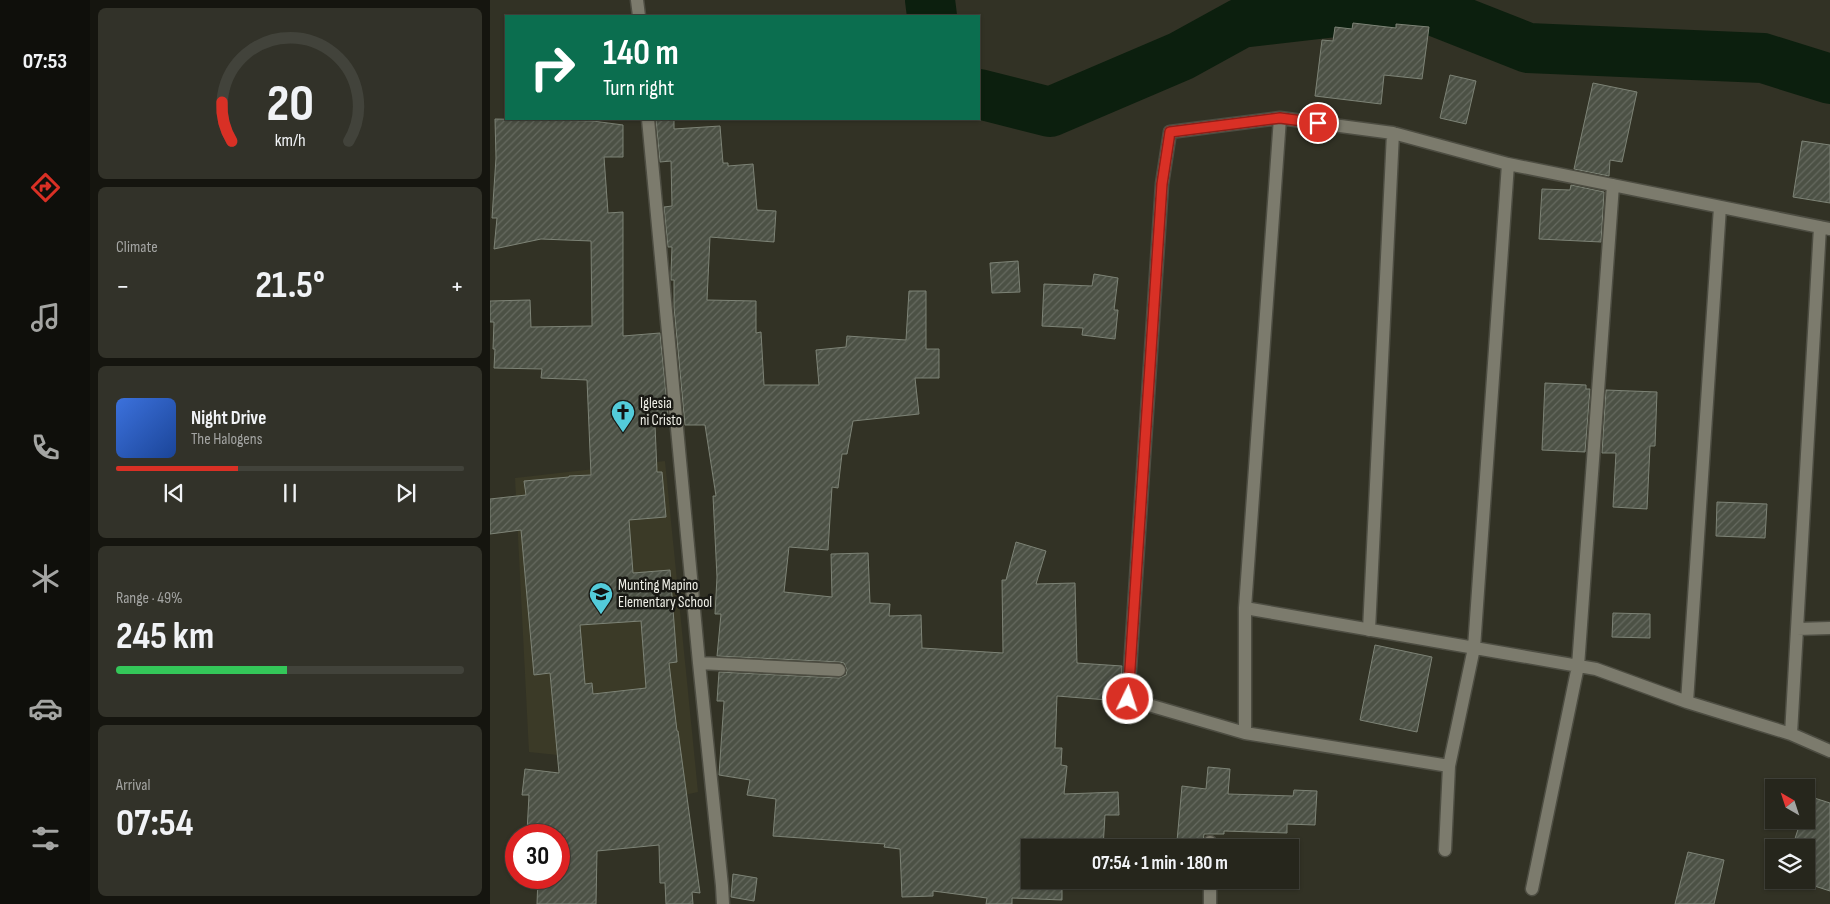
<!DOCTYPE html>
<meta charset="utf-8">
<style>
body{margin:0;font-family:"Sofia Sans Condensed",sans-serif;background:#323229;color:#f1f3f6;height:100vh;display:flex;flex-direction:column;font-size:19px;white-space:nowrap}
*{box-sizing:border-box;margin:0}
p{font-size:16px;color:#a4a5a3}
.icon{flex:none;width:28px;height:28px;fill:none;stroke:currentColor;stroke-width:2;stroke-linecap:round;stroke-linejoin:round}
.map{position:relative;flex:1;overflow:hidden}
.details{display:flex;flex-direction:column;gap:8px;padding:8px;background:#15150f;width:400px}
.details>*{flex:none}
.top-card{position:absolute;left:15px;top:15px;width:475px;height:105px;border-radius:0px;box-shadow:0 1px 4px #0004,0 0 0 1px #42433b;background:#0b6e4f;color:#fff;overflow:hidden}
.needle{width:32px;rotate:321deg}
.fabs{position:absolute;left:1275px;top:779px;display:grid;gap:10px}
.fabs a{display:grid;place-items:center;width:50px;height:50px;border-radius:0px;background:#26261c;box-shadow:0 1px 4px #0004,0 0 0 1px #42433b;font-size:25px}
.speed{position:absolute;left:15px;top:824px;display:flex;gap:10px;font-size:25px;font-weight:700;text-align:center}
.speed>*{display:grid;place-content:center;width:65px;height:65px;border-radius:50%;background:#26261c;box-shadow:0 1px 4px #0004,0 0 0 1px #42433b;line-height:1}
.speed .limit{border:8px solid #d22;background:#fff;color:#111}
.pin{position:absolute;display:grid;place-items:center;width:42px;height:42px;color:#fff;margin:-21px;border:2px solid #fff;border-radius:50%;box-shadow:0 1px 5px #0007}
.me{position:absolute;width:55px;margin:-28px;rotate:4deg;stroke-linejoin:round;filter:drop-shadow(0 0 4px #0008)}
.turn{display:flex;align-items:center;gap:18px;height:105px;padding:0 15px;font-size:22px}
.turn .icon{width:65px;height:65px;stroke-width:2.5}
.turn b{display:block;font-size:35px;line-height:42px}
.big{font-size:38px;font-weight:700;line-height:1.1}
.details .widget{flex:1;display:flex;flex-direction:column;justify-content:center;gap:8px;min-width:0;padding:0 18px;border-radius:8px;background:#323229}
.details .dial{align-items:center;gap:0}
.dial svg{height:130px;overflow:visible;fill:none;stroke:#42433b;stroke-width:7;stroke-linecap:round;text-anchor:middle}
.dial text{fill:#f1f3f6;stroke:none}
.song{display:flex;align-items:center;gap:15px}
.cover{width:60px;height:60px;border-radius:8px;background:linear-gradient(135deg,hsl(220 70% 55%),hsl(220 70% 35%))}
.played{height:5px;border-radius:2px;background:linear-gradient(90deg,#d93025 35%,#42433b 35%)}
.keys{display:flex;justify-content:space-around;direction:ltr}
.heat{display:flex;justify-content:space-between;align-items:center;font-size:28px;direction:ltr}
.charge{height:8px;border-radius:4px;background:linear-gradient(90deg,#34c759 49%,#42433b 0)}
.trip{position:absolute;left:531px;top:839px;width:278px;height:50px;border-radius:0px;background:#26261c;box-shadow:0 1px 4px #0004,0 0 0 1px #42433b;font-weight:700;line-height:50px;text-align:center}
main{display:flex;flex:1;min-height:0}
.dock{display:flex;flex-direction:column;width:90px;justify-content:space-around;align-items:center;background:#0f0f0b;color:#a4a5a3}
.dock .icon{width:35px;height:35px}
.dock .current{color:#d93025}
.dock b{font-size:22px;color:#f1f3f6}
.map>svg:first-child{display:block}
.built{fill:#3b3a27}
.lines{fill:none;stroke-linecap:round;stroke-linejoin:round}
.river{stroke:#0c1f0e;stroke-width:50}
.building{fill:url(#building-hatch);stroke:#7d8376;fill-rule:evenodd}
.minor-casing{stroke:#4d4d42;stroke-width:15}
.minor{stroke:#7c7b6d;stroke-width:12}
.route-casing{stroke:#8d1f18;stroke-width:12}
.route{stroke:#d93025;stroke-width:9}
.labels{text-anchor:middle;stroke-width:5;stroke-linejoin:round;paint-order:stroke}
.poi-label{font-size:15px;fill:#f0f0e8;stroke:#191914;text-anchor:start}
</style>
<main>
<nav class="dock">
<b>07:53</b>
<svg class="icon current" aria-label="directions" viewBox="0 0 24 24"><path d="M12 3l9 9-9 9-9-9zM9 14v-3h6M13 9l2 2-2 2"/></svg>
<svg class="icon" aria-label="music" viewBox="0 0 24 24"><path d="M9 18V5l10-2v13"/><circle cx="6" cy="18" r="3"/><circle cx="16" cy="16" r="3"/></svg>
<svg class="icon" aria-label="phone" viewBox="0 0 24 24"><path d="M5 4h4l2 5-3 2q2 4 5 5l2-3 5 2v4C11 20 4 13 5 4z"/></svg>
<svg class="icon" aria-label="climate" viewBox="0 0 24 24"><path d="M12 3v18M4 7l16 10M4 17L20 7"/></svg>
<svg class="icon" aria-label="car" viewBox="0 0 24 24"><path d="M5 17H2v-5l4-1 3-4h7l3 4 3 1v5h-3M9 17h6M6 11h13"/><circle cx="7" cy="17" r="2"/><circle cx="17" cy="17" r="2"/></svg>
<svg class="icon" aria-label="filters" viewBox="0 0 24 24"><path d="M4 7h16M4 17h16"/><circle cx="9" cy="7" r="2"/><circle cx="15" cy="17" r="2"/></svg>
</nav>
<section class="details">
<div class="widget dial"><svg viewBox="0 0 100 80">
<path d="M14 69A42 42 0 1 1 86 69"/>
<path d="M14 69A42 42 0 0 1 8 45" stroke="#d93025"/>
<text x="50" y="56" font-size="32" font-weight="700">20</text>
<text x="50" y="72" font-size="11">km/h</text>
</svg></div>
<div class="widget"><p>Climate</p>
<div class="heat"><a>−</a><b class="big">21.5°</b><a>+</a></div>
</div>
<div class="widget">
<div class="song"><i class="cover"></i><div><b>Night Drive</b><p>The Halogens</p></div></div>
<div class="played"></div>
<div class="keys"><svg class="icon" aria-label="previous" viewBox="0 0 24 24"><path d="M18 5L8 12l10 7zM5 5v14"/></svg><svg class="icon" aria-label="pause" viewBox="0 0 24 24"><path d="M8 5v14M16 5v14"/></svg><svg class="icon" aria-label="next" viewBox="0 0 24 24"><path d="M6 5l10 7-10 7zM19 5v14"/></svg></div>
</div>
<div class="widget"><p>Range · 49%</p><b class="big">245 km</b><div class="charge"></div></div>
<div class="widget"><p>Arrival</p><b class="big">07:54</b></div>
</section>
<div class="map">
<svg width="1340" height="904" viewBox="0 0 1340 904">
<defs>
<pattern id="building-hatch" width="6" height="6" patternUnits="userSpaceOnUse" patternTransform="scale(1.25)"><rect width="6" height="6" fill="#4c5145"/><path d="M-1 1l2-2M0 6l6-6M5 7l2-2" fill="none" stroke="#666a60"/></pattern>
</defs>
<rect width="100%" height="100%" fill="#323225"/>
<!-- built -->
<path class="built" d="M175,461l33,331 -92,20 -10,-53 -67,-7 -14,-274z"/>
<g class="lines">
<!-- river -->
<path class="river" d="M440,0l2,16
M489,94l71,18 131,-56 60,-33 173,-20 114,45 235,10 67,21"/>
</g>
<!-- building -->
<path class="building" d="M863,23l43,5v-4l33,3 -7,52 -38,-4 -3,29 -66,-8 7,-56 11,1 2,-14 17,2z
M960,75l26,6 -10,43 -26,-6z
M1103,83l44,9 -15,70 -12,-2 -1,16 -35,-7z
M5,119l98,2 30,4v32h-19l4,56 15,-1v124l37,-3 9,92h-14l2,47h5l4,45 -37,3 4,53 37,-3 7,92 -8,1 8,68h1l22,162 -8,-1 1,12h-27l-1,-21h-5l-1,-38 -62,6 -1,53h-59l1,-26h21v-44l-32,-2 2,-37h-7l3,-26 34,4 -9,-100 -16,2 -13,-145 -31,4v-35l36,-4 -2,-14 45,-4v-1l22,-1 -4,-95 -46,-2 1,-9 -48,-1 1,-19h-2l1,-27h-4v-21l40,-1 1,27 61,-1 -1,-85 -50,-2 -47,10 3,-31h-5l4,-60zM151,621l5,67 -53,6 -1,-11 -7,1 -5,-59z
M184,119v10l46,-3 3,37h5v3l25,-2 4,46 19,1 -2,31 -64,-5 -3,63 49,1v32l5,-1 3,53h55l-3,-35 30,-3 1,-11 59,4 3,-49h17v58h13v29h-24l4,36 -66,7 -6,33h-5l-4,34 -6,-1 -4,63 -39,-3 -5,45 48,5 -1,-43 37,-1 2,50 20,1 -1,12 32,-1 1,33 81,5 -1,-73h4l10,-38 30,9 -10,33 39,-1 2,80 45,3 -2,35 -63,-5 -2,52h7l-1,17 6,1 -3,28 54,-2 1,23h-14l-2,33h-73v32h72v7l-40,1v12l-50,-2v6h-26l1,-6 -54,-7v5l-31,1 -2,-48 -16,-2 1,-3 -112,-8 3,-37 -29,-4 3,-15 -31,-5 5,-74h-7l2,-29 120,6 7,-3 1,-5 -3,-7 -5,-1 -122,-6 4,-42h-6l2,-37 -4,-81h3l-11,-71h-20l-11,-118v-27h-3v-7l1,-26h-4l-4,-40 8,-1 -1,-45 -11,1 -4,-42z
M1312,141l28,4v58l-37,-6z
M1081,185l33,7 -3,50 -62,-3 3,-50 28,1z
M528,261l2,31 -28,1 -2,-30z
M604,274l24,4 -4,32h4l-3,29 -33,-4 1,-7 -41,-2 2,-42 48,2z
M1055,383l41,2v4h4l-5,63 -43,-2z
M1116,390l51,2 -2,54h-5l-3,63 -34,-2 3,-54h-14z
M1227,502l50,2 -2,34 -49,-2z
M1123,613l37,1v24l-38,-1z
M885,645l57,12 -15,75 -57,-12z
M718,767l22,2 -2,25 65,2 1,-6 23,1 -2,34 -28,-1v9l-63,-2v3h-20l-2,14h-38v-7h13l5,-55 24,3z
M1318,796l22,7v88l-34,-11h10v-32h-14l9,-28h5v-17z
M1198,852l36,8 -10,44h-39z
M243,874l24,4 -3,23 -23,-4z
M673,880h39v7l-39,-1z"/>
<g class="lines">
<!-- minor casing -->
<g class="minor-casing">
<path id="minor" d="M147,0l2,16
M158,119l51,544 23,223 1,18
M755,608l351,61 91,33 104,32 39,17
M1307,629l33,-1
M879,630l24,-497
M209,663l140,7
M1197,702l33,-495
M755,733v-125l35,-490
M1301,734l29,-507
M959,766l-204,-33 -117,-34 34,-515 8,-52 110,-14 113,15 115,31 322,65
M720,848v-6
M955,850l4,-84 25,-118 34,-484
M720,880v24
M1042,889l46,-223 35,-481"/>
</g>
<!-- minor -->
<use href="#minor" class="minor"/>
</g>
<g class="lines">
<!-- route casing -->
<g class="route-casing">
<path id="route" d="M638,699l34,-515 8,-52 110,-14 38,5"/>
</g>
<!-- route -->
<use href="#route" class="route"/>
</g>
<!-- icons -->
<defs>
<g id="church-pin" transform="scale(1.25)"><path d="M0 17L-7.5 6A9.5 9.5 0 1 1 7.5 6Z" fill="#53cbda" stroke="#191914"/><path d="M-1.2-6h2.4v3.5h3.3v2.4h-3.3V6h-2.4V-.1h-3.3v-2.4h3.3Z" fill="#111"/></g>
<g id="school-pin" transform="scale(1.25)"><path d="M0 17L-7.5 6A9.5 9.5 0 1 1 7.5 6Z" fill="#53cbda" stroke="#191914"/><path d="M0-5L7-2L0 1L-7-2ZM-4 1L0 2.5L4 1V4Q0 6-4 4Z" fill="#111"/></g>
</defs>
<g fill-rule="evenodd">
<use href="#church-pin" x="133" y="412"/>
<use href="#school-pin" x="111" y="594"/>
</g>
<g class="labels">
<!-- poi labels -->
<g class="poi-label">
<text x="150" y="408">Iglesia<tspan x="150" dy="17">ni Cristo</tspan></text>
<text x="128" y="590">Munting Mapino<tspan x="128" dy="17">Elementary School</tspan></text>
</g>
</g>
</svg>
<div class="fabs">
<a><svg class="needle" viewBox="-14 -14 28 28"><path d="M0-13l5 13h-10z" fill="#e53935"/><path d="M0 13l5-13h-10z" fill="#a4a5a3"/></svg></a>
<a><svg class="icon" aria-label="layers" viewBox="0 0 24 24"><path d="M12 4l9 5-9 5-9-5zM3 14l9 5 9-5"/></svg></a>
</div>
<div class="speed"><div class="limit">30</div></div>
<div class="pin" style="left:828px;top:123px;background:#d93025"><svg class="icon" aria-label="arrive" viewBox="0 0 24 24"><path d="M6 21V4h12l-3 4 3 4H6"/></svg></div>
<svg class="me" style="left:638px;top:699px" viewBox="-20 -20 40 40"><circle r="17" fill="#d93025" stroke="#fff" stroke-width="3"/><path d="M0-11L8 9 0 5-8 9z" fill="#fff"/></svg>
<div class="trip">07:54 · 1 min · 180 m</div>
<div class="top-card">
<div class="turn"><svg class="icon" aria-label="right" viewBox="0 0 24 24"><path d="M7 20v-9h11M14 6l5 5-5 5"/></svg><div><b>140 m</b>Turn right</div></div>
</div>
</div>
</main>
